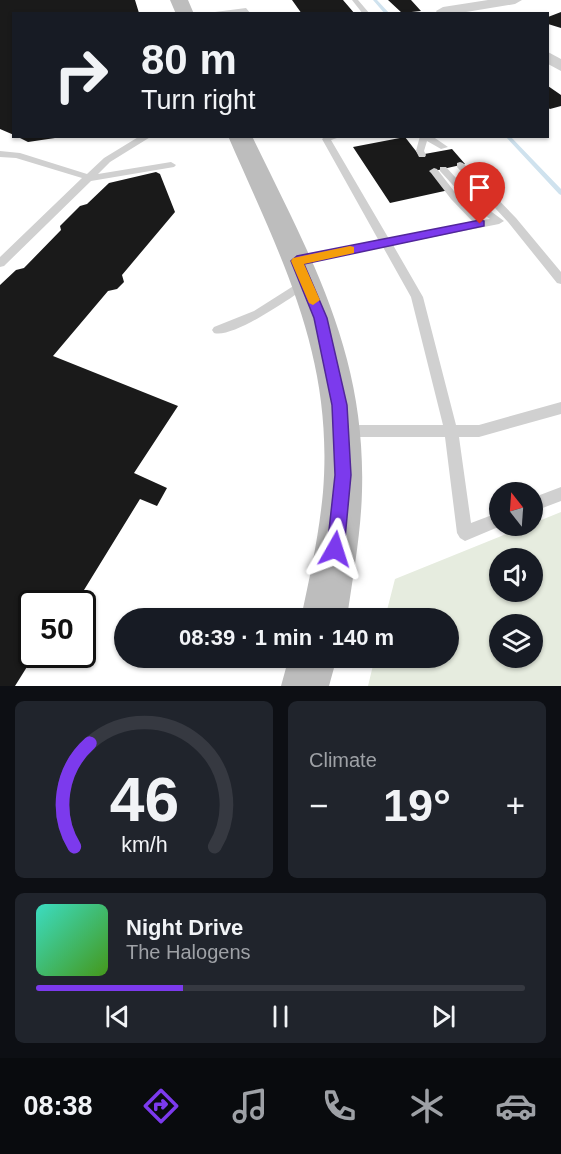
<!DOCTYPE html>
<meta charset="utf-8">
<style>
body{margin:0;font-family:Helvetica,sans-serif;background:#20242c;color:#f1f3f6;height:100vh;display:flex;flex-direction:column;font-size:22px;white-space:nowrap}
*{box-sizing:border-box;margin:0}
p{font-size:20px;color:#9ea1a6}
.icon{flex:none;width:33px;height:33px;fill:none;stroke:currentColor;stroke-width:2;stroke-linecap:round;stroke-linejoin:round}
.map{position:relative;height:686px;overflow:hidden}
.details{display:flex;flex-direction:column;gap:15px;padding:15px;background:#0d0f14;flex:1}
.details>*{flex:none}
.top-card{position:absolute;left:12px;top:12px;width:537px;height:126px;border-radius:0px;box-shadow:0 2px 4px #0004;background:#171b24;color:#f1f3f6;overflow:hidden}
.needle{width:39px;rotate:343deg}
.tools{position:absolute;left:489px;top:482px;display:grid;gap:12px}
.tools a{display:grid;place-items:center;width:54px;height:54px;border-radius:50%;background:#171b24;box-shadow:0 2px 4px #0004;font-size:30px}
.speed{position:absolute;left:18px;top:590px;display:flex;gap:12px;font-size:30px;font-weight:700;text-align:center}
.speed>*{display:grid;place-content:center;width:78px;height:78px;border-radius:50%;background:#171b24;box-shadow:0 2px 4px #0004;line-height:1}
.speed .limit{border:3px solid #111;border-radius:9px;background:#fff;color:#111}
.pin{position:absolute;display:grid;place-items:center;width:51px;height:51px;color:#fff;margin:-62px -26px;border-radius:50% 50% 50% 0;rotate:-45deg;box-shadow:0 0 6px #0007}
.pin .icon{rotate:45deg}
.me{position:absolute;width:66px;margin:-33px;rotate:6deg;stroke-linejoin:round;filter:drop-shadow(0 0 4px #0008)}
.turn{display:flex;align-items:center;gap:21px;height:126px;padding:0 30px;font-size:27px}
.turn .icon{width:78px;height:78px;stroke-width:2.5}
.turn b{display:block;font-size:42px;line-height:51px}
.big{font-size:45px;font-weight:600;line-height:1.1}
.details .card{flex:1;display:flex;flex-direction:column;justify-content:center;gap:9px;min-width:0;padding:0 21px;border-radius:9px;background:#20242c}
.details .dial{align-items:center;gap:0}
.dial svg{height:156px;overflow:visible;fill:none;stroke:#363941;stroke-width:7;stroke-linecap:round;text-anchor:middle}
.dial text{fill:#f1f3f6;stroke:none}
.song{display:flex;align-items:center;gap:18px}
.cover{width:72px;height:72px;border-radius:9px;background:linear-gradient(135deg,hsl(170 70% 55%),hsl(100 70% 35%))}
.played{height:6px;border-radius:3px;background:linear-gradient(90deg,#7c3aed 30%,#363941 30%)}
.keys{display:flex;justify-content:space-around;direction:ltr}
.heat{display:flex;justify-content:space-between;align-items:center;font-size:33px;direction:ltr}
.details .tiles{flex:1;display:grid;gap:15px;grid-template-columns:1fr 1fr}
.card:last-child{grid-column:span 2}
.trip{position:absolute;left:114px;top:608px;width:345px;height:60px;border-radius:30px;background:#171b24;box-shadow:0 2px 4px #0004;font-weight:600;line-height:60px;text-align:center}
.tab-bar{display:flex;height:96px;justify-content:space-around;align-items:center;background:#090b0e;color:#9ea1a6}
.tab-bar .icon{width:42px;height:42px}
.tab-bar .current{color:#7c3aed}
.tab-bar b{font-size:27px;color:#f1f3f6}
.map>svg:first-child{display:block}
.green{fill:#e6ecdf;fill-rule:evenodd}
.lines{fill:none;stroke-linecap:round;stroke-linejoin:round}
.stream{fill:#cfe2ee;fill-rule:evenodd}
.building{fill:#1a1a1a}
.service{fill:#d0d0d0;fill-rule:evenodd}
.minor{fill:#d0d0d0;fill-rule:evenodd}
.secondary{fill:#bdbdbd;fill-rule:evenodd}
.route{fill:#7c3aed;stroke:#51269a;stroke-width:1.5}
.slow{fill:#f59e0b}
</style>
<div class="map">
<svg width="561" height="686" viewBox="0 0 561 686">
<rect width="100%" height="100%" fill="#fff"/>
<!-- green -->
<path class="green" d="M561,512v174h-193l7,-29h73v-39h-63l10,-39zM500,558h32v33h-32zM500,624h32v33h-32z"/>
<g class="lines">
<!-- stream -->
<path class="stream" d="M373,0h4l13,14h-5z
M505,136h5l51,53v6l-2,-1z"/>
</g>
<!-- building -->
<path class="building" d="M0,0h135l4,13 -125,1v121l-14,-6z
M292,0h51l12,14h-53z
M388,0h23l10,11 -19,2z
M561,12v16l-13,-4v-7z
M548,86l13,9v11l-11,3 -2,-1z
M16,136h39v2l-27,4z
M405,137l14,18 33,-6 13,15 -31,7 15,19 -59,13 -37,-56z
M156,172l4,2 15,38 -53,63 2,7 -7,7 -9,2 -55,65 125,50 -44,67 33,15 -10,18 -17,-7 -64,104h-44v51h3l-20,32h-15v-401l16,-15 8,-2 37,-38 -1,-4 20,-20 7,-2 22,-21z"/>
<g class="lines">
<!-- service -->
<path class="service" d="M352,0h6l12,14h-7z
M246,8l5,6h-39l3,-2z
M140,136h12l-42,26 -12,12 73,-12 5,3 -2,2 -83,14 -87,85 -4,1v-10l82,-79 -66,-20 -16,-1v-6l20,2 67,21 17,-16z
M326,136h17l-12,4 58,99 84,-17 -22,-23 -20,-26 -2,-2 5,-3 3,1 20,26 25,25 8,-1 -19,-14 -31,-34v-4h6l31,34 27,20 -5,3 -106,21 30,52 33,128h23l82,-23v12l-82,23h-20l12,86 29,-11v13h3l-38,16 -5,-3 -3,-5 -12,-96h-100l-5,-2 -2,-4 2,-4 5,-2h98l-32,-128 -28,-50 -86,18 -5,-4 5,-4 82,-16 -57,-102z
M420,136h12l16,11 -7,2 -14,-8 -3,10 2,4 -1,2h-6l-3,-6z
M460,162l3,1 53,55 45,54v12l-4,-1 -49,-61 -51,-55v-4z
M306,278l4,1 2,3 -2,3c-18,12 -77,54 -96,48l-2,-3 2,-3 40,-16z
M561,487v14l-29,11v-14z"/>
<!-- minor -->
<path class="minor" d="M488,0h34l-7,4 -61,10h-16l-2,-3 7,-4z
M548,52l13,7v12l-13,-7z"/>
<!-- secondary -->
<path class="secondary" d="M170,0h18l6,14h-18z
M228,136h24c58,120 114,216 110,355 -1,42 -9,85 -15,127h-46c9,-42 18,-83 22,-126 11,-137 -42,-234 -95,-356z
M289,657h48l-8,29h-48z"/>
</g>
<!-- route -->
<path class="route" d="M480,220l4,1v5l-180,38 23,54 20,87 4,70 -7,74 -2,6 -7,3 -6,-3 -2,-6 8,-74 -3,-70 -18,-87 -23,-57 6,-5z"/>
<!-- slow -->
<path class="slow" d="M350,246l4,1v6l-50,11 16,36 -7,5 -4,-2 -18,-42 2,-3z"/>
</svg>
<div class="tools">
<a><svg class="needle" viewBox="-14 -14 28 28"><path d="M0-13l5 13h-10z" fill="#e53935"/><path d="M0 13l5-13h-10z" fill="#9ea1a6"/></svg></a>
<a><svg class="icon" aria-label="sound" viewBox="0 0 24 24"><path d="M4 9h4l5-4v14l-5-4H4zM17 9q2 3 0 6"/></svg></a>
<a><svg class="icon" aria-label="layers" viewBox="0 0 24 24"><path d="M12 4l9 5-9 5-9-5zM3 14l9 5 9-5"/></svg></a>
</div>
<div class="speed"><div class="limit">50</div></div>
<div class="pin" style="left:480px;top:224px;background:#d93025"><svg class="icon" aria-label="arrive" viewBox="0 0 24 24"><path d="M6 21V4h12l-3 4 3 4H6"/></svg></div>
<svg class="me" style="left:335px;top:549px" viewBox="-20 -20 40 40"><path d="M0-17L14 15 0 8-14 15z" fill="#7c3aed" stroke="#fff" stroke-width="4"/></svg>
<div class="trip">08:39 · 1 min · 140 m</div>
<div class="top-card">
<div class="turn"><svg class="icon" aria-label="right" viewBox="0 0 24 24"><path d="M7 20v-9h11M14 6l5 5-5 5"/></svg><div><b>80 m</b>Turn right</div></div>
</div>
</div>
<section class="details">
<div class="tiles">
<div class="card dial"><svg viewBox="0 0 100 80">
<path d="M14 69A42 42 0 1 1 86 69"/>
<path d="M14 69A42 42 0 0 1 22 16" stroke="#7c3aed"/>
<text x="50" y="56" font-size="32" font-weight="700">46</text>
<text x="50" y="72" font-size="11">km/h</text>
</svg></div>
<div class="card"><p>Climate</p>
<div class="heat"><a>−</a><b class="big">19°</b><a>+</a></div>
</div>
<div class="card">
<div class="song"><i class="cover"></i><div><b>Night Drive</b><p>The Halogens</p></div></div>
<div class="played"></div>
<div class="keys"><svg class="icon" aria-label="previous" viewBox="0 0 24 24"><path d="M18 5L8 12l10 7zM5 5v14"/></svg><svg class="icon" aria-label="pause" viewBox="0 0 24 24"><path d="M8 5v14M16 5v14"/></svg><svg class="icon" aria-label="next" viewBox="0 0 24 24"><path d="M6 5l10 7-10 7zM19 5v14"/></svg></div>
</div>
</div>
</section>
<nav class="tab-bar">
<b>08:38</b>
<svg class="icon current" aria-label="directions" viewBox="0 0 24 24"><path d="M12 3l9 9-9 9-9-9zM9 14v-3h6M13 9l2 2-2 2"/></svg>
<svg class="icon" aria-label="music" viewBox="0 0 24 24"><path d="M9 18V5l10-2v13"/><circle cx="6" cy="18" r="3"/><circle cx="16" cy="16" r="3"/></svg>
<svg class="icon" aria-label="phone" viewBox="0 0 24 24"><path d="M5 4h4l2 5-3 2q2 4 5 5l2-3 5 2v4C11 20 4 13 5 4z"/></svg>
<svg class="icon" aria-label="climate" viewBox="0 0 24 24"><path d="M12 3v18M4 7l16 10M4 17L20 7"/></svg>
<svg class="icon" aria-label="car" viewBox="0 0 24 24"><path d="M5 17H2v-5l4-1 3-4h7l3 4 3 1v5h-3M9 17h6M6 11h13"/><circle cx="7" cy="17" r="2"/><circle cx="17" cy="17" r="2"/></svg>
</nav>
